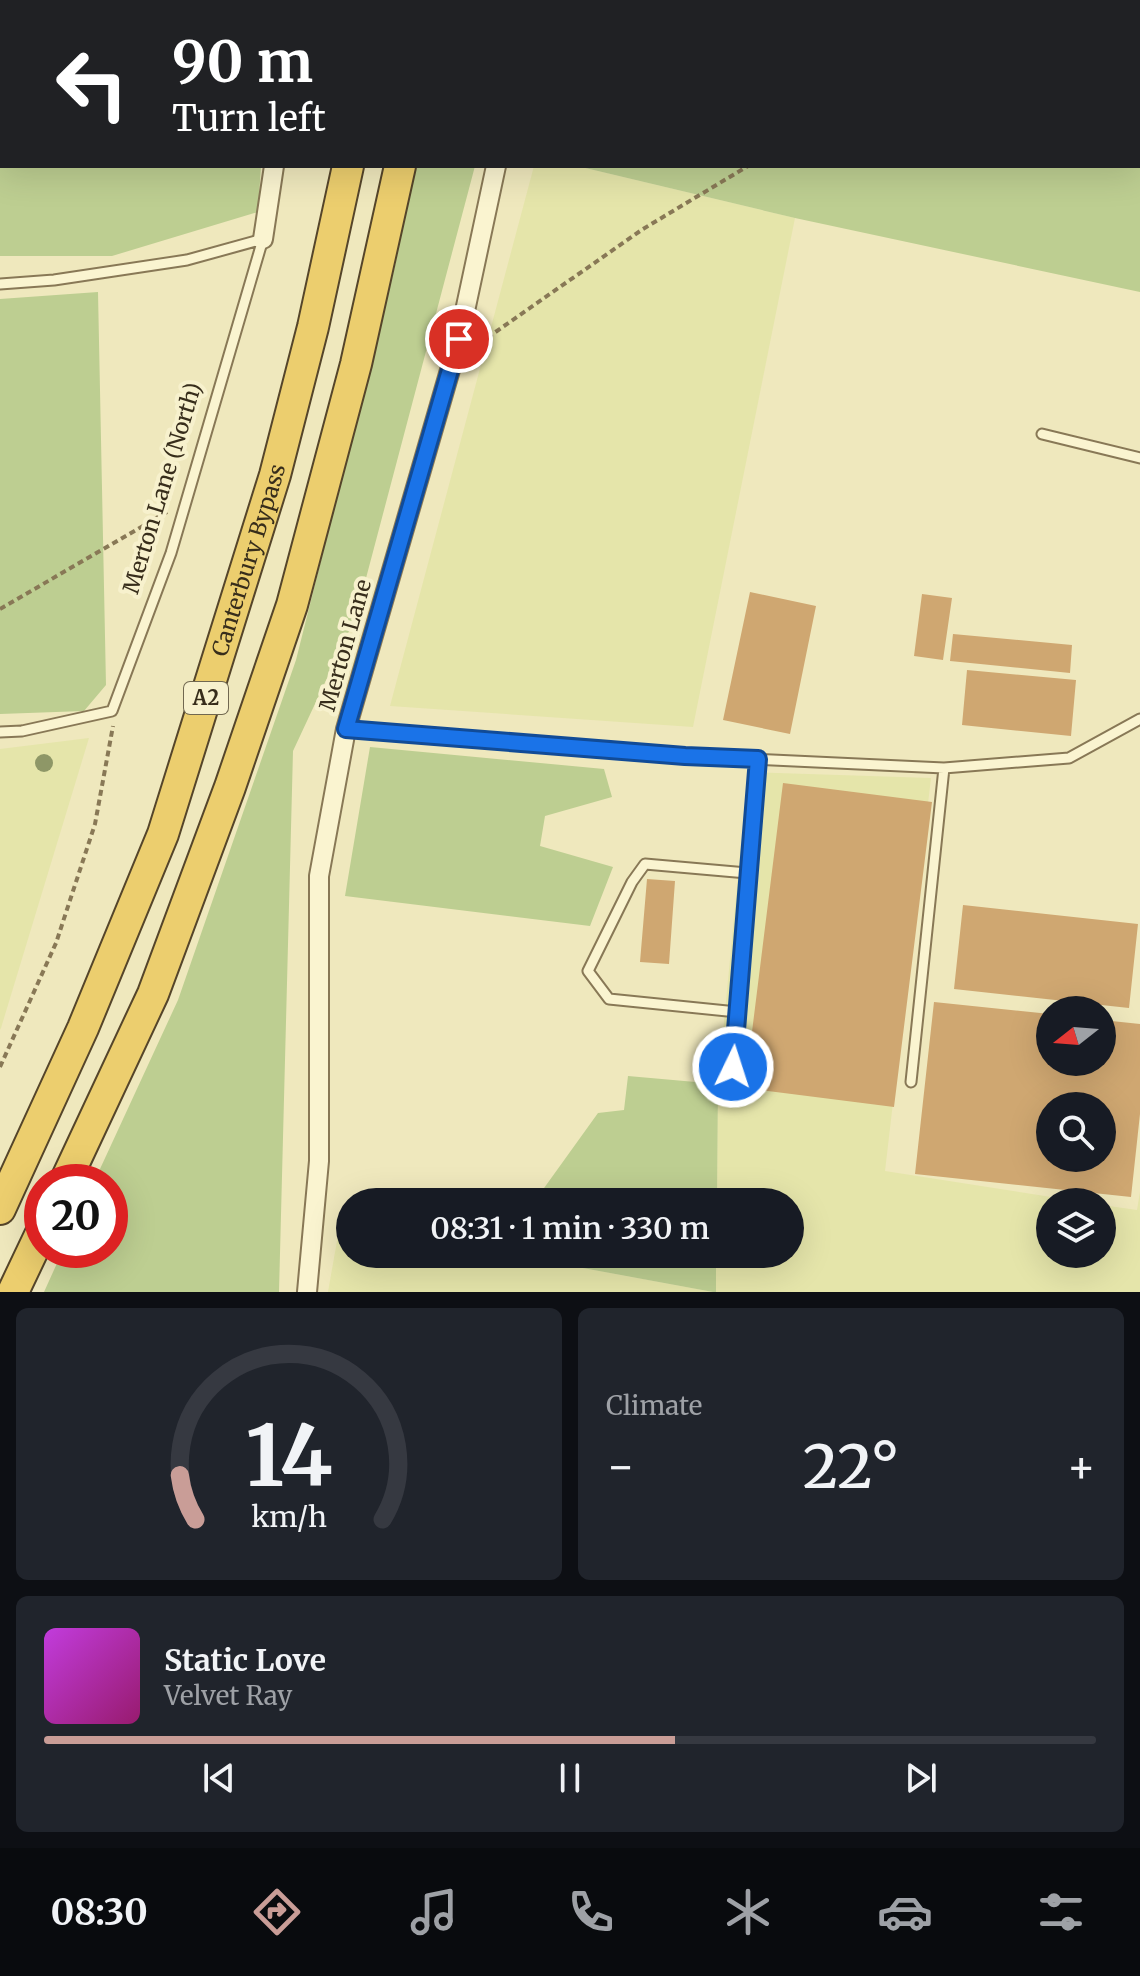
<!DOCTYPE html>
<meta charset="utf-8">
<style>
body{margin:0;font-family:Merriweather,serif;background:#20242c;color:#f1f3f6;height:100vh;display:flex;flex-direction:column;font-size:30px;white-space:nowrap}
*{box-sizing:border-box;margin:0}
p{font-size:26px;color:#9ea1a6}
.icon{flex:none;width:44px;height:44px;fill:none;stroke:currentColor;stroke-width:2;stroke-linecap:round;stroke-linejoin:round}
.map{position:relative;height:1292px;overflow:hidden}
.panel{display:flex;flex-direction:column;gap:16px;padding:16px;background:#0d0f14;flex:1}
.panel>*{flex:none}
.guide{position:absolute;left:0px;top:0px;width:1140px;height:168px;box-shadow:0 8px 32px #0002;background:#202124;color:#fff;overflow:hidden}
.needle{width:52px;rotate:253deg}
.controls{position:absolute;left:1036px;top:996px;display:grid;gap:16px}
.controls a{display:grid;place-items:center;width:80px;height:80px;border-radius:50%;background:#171b24;box-shadow:0 8px 32px #0002;font-size:40px}
.speed{position:absolute;left:24px;top:1164px;display:flex;gap:16px;font-size:40px;font-weight:700;text-align:center}
.speed>*{display:grid;place-content:center;width:104px;height:104px;border-radius:50%;background:#171b24;box-shadow:0 8px 32px #0002;line-height:1}
.speed .limit{border:12px solid #d22;background:#fff;color:#111}
.pin{position:absolute;display:grid;place-items:center;width:68px;height:68px;color:#fff;margin:-34px;border:4px solid #fff;border-radius:50%;box-shadow:0 2px 8px #0007}
.me{position:absolute;width:88px;margin:-44px;rotate:4deg;stroke-linejoin:round;filter:drop-shadow(0 0 6px #0008)}
.turn{display:flex;align-items:center;gap:28px;height:168px;padding:0 40px;font-size:36px}
.turn .icon{width:104px;height:104px;stroke-width:2.5}
.turn b{display:block;font-size:56px;line-height:68px}
.big{font-size:60px;font-weight:600;line-height:1.1}
.panel .widget{flex:1;display:flex;flex-direction:column;justify-content:center;gap:12px;min-width:0;padding:0 28px;border-radius:12px;background:#20242c}
.panel .dial{align-items:center;gap:0}
.dial svg{height:208px;overflow:visible;fill:none;stroke:#363941;stroke-width:7;stroke-linecap:round;text-anchor:middle}
.dial text{fill:#f1f3f6;stroke:none}
.song{display:flex;align-items:center;gap:24px}
.cover{width:96px;height:96px;border-radius:12px;background:linear-gradient(135deg,hsl(290 70% 55%),hsl(320 70% 35%))}
.played{height:8px;border-radius:4px;background:linear-gradient(90deg,#c99d97 60%,#363941 60%)}
.keys{display:flex;justify-content:space-around;direction:ltr}
.heat{display:flex;justify-content:space-between;align-items:center;font-size:44px;direction:ltr}
.panel .tiles{flex:1;display:grid;gap:16px;grid-template-columns:1fr 1fr}
.widget:last-child{grid-column:span 2}
.trip{position:absolute;left:336px;top:1188px;width:468px;height:80px;border-radius:40px;background:#171b24;box-shadow:0 8px 32px #0002;font-weight:600;line-height:80px;text-align:center}
.dock{display:flex;height:128px;justify-content:space-around;align-items:center;background:#090b0e;color:#9ea1a6}
.dock .icon{width:56px;height:56px}
.dock .active{color:#c99d97}
.dock b{font-size:36px;color:#f1f3f6}
.map>svg:first-child{display:block}
.farmland{fill:#e5e5aa}
.green{fill:#bdce91}
.building{fill:#cfa771;fill-rule:evenodd}
.lines{fill:none;stroke-linecap:round;stroke-linejoin:round}
.service-casing{stroke:#887856;stroke-width:13}
.minor-casing{stroke:#887856;stroke-width:22}
.trunk-casing{stroke:#55452a;stroke-width:34}
.path{stroke:#887856;stroke-width:4;stroke-dasharray:6 4;stroke-linecap:butt}
.service{stroke:#faf4d0;stroke-width:9}
.minor{stroke:#faf4d0;stroke-width:18}
.trunk{stroke:#ecce6e;stroke-width:30}
.tree{fill:#8e9767}
.route-casing{stroke:#114b97;stroke-width:20}
.route{stroke:#1a73e8;stroke-width:14}
.labels{text-anchor:middle;stroke-width:8;stroke-linejoin:round;paint-order:stroke}
.shield{fill:#f7f1cd;stroke:#716850;stroke-width:2}
.shield-label{font-size:20px;font-weight:bold;fill:#372d1b}
.street-label{font-size:22px;fill:#372d1b;stroke:#f7f1cd}
</style>
<div class="map">
<svg width="1140" height="1292" viewBox="0 0 1140 1292">
<rect width="100%" height="100%" fill="#efe8bd"/>
<!-- farmland -->
<path class="farmland" d="M534,166h43l218,52 -102,509 -303,-21z
M89,738l-88,290 -1,2v-281z
M748,772l183,6 -46,393 198,31h-33v52h52v-49l35,5 3,-18v100h-424v-38h74v-52h-73l1,-118z
M340,1224l10,1v29h157l206,38h-385z"/>
<!-- green -->
<path class="green" d="M0,0h270l-268,2v164h259l-3,46 -146,44h-112z
M558,0h582v292l-345,-74 -218,-52h561v-164h-580z
M414,166h61l-119,450 -63,135 -14,541h-235l19,-42h47v-68h-16l84,-182 118,-340 99,-394z
M98,292l8,393 -22,26 -84,3v-415z
M370,747l234,22 8,28 -67,19 -5,30 73,21 -23,59 -245,-30z
M628,1076l90,8 -1,118h-183l64,-89 26,-3z
M507,1254h209v38h-3z"/>
<!-- building -->
<path class="building" d="M750,592l66,14 -26,128 -67,-14z
M922,594l30,4 -9,62 -29,-4z
M953,634l119,11 -2,28 -120,-12z
M967,670l109,10 -5,56 -109,-11z
M783,783l149,19 -38,305 -149,-19z
M647,879l28,2 -6,83 -29,-2z
M963,905l175,19 -9,84 -175,-19z
M934,1002l116,12v48h52v-42l38,4v90l-9,83 -216,-23zM1050,1106h52v52h-52z"/>
<g class="lines">
<!-- service casing -->
<g class="service-casing">
<path id="service" d="M0,284l54,-4 133,-20 76,-21
M1042,434l98,24
M346,729l339,27 259,12 125,-10 71,-39
M0,732l22,-1 90,-20 59,-158 92,-314
M737,1012l-128,-13 -21,-28 44,-89 13,-18 102,9
M911,1082l33,-314
M731,1094l27,-335"/>
</g>
<!-- minor casing -->
<g class="minor-casing">
<path id="minor" d="M282,0v2
M532,2v-2
M263,239l11,-73
M307,1292l12,-131v-285l27,-147 113,-390 37,-173"/>
</g>
<!-- trunk casing -->
<g class="trunk-casing">
<g id="trunk">
<path d="M375,2v-2"/>
<path d="M426,2v-2"/>
<path d="M65,1182l88,-188 77,-207 62,-182 64,-241 44,-198"/>
<path id="s1" d="M0,1209l83,-181 80,-194 112,-359 38,-148 35,-161"/>
<path d="M13,1292l29,-61"/>
</g>
</g>
<!-- path -->
<path class="path" d="M1024,2l4,-2
M478,340h6l159,-111 105,-63
M0,609l167,-97
M0,1067l56,-124 39,-119 18,-98"/>
<!-- service -->
<use href="#service" class="service"/>
<!-- minor -->
<use href="#minor" class="minor"/>
<!-- trunk -->
<use href="#trunk" class="trunk"/>
</g>
<!-- trees -->
<circle class="tree" cx="44" cy="763" r="9"/>
<g class="lines">
<!-- route casing -->
<g class="route-casing">
<path id="route" d="M459,339l-113,390 339,27 73,3 -25,308"/>
</g>
<!-- route -->
<use href="#route" class="route"/>
</g>
<g class="labels">
<!-- shield labels -->
<rect class="shield" x="184" y="682" width="44" height="32" rx="6"/>
<g class="shield-label">
<text x="206" y="705">A2</text>
</g>
<!-- street labels -->
<g class="street-label">
<text transform="translate(162 488) rotate(-73)" y="8">Merton Lane (North)</text>
<text dy="8" stroke="none"><textPath href="#s1" startOffset="696">Canterbury Bypass</textPath></text>
<text transform="translate(345 645) rotate(-74)" y="8">Merton Lane</text>
</g>
</g>
</svg>
<div class="controls">
<a><svg class="needle" viewBox="-14 -14 28 28"><path d="M0-13l5 13h-10z" fill="#e53935"/><path d="M0 13l5-13h-10z" fill="#9ea1a6"/></svg></a>
<a><svg class="icon" aria-label="search" viewBox="0 0 24 24"><circle cx="10" cy="10" r="6"/><path d="M15 15l6 6"/></svg></a>
<a><svg class="icon" aria-label="layers" viewBox="0 0 24 24"><path d="M12 4l9 5-9 5-9-5zM3 14l9 5 9-5"/></svg></a>
</div>
<div class="speed"><div class="limit">20</div></div>
<div class="pin" style="left:459px;top:339px;background:#d93025"><svg class="icon" aria-label="arrive" viewBox="0 0 24 24"><path d="M6 21V4h12l-3 4 3 4H6"/></svg></div>
<svg class="me" style="left:733px;top:1067px" viewBox="-20 -20 40 40"><circle r="17" fill="#1a73e8" stroke="#fff" stroke-width="3"/><path d="M0-11L8 9 0 5-8 9z" fill="#fff"/></svg>
<div class="trip">08:31 · 1 min · 330 m</div>
<div class="guide">
<div class="turn"><svg class="icon" aria-label="left" viewBox="0 0 24 24"><path d="M17 20v-9H6M10 6l-5 5 5 5"/></svg><div><b>90 m</b>Turn left</div></div>
</div>
</div>
<section class="panel">
<div class="tiles">
<div class="widget dial"><svg viewBox="0 0 100 80">
<path d="M14 69A42 42 0 1 1 86 69"/>
<path d="M14 69A42 42 0 0 1 8 52" stroke="#c99d97"/>
<text x="50" y="56" font-size="32" font-weight="700">14</text>
<text x="50" y="72" font-size="11">km/h</text>
</svg></div>
<div class="widget"><p>Climate</p>
<div class="heat"><a>−</a><b class="big">22°</b><a>+</a></div>
</div>
<div class="widget">
<div class="song"><i class="cover"></i><div><b>Static Love</b><p>Velvet Ray</p></div></div>
<div class="played"></div>
<div class="keys"><svg class="icon" aria-label="previous" viewBox="0 0 24 24"><path d="M18 5L8 12l10 7zM5 5v14"/></svg><svg class="icon" aria-label="pause" viewBox="0 0 24 24"><path d="M8 5v14M16 5v14"/></svg><svg class="icon" aria-label="next" viewBox="0 0 24 24"><path d="M6 5l10 7-10 7zM19 5v14"/></svg></div>
</div>
</div>
</section>
<nav class="dock">
<b>08:30</b>
<svg class="icon active" aria-label="directions" viewBox="0 0 24 24"><path d="M12 3l9 9-9 9-9-9zM9 14v-3h6M13 9l2 2-2 2"/></svg>
<svg class="icon" aria-label="music" viewBox="0 0 24 24"><path d="M9 18V5l10-2v13"/><circle cx="6" cy="18" r="3"/><circle cx="16" cy="16" r="3"/></svg>
<svg class="icon" aria-label="phone" viewBox="0 0 24 24"><path d="M5 4h4l2 5-3 2q2 4 5 5l2-3 5 2v4C11 20 4 13 5 4z"/></svg>
<svg class="icon" aria-label="climate" viewBox="0 0 24 24"><path d="M12 3v18M4 7l16 10M4 17L20 7"/></svg>
<svg class="icon" aria-label="car" viewBox="0 0 24 24"><path d="M5 17H2v-5l4-1 3-4h7l3 4 3 1v5h-3M9 17h6M6 11h13"/><circle cx="7" cy="17" r="2"/><circle cx="17" cy="17" r="2"/></svg>
<svg class="icon" aria-label="filters" viewBox="0 0 24 24"><path d="M4 7h16M4 17h16"/><circle cx="9" cy="7" r="2"/><circle cx="15" cy="17" r="2"/></svg>
</nav>
